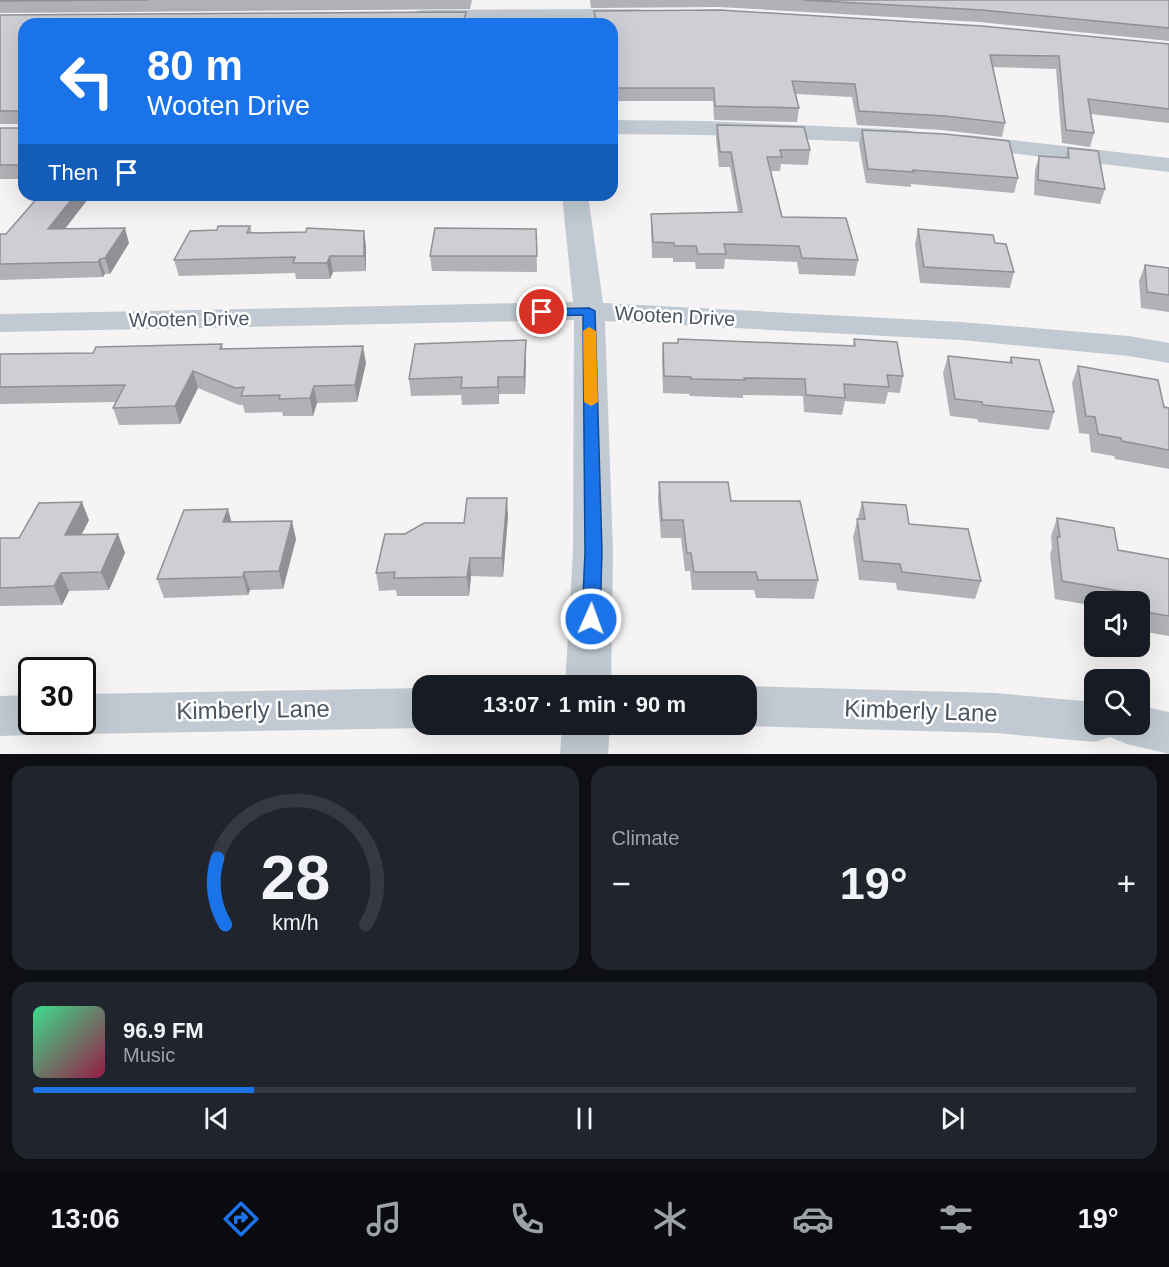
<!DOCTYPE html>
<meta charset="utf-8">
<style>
body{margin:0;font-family:Helvetica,sans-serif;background:#20242c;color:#f1f3f6;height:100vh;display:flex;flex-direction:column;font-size:22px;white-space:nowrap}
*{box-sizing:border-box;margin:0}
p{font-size:20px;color:#9ea1a6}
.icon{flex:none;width:33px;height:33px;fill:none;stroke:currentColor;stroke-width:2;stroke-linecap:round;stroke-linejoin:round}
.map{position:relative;height:754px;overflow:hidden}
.drawer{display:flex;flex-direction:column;gap:12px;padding:12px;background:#0d0f14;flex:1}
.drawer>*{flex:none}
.hud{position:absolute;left:18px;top:18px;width:600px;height:183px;border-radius:18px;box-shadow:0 6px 24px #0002;background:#1a73e8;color:#fff;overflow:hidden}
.buttons{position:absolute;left:1084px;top:591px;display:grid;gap:12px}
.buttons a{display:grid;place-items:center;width:66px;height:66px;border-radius:12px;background:#171b24;box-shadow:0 6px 24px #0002;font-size:30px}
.speed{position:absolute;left:18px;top:657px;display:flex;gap:12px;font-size:30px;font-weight:700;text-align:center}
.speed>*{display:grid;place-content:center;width:78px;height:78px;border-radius:50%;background:#171b24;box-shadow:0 6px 24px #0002;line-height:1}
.speed .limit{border:3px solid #111;border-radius:9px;background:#fff;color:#111}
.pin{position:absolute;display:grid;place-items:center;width:51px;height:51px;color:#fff;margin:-26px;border:3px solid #fff;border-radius:50%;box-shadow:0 2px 6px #0007}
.me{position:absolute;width:66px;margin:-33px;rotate:2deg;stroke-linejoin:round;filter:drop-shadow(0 0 4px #0008)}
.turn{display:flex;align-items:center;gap:21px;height:126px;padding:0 30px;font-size:27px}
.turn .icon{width:78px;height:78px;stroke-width:2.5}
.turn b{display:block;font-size:42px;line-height:51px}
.then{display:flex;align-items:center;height:57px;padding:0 30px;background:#0003;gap:12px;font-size:22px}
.big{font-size:45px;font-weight:800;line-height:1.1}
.drawer .tile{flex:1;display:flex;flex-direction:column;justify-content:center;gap:9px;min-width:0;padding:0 21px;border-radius:18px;background:#20242c}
.drawer .dial{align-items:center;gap:0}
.dial svg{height:156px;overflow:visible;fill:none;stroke:#363941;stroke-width:7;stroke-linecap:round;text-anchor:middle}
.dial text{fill:#f1f3f6;stroke:none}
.song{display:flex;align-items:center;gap:18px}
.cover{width:72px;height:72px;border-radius:9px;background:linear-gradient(135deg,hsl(150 70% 55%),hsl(340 70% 35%))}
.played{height:6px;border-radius:3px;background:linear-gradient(90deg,#1a73e8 20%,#363941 20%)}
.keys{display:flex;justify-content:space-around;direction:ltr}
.heat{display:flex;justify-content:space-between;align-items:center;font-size:33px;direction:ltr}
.drawer .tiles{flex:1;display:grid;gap:12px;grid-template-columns:1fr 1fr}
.tile:last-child{grid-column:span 2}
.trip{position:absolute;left:412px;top:675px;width:345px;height:60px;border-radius:18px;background:#171b24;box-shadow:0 6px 24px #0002;font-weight:800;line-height:60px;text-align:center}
.menu{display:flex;height:96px;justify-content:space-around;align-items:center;background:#090b0e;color:#9ea1a6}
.menu .icon{width:42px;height:42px}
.menu .active{color:#1a73e8}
.menu b{font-size:27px;color:#f1f3f6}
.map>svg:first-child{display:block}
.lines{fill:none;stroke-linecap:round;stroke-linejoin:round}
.minor{fill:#c1cad2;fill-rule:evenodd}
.wall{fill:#b0b2b7}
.shaded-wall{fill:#909195}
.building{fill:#cdcfd5;stroke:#909195;stroke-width:1.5}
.route{fill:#1a73e8;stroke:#114b97;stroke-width:1.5}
.slow{fill:#f59e0b}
.labels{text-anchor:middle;stroke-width:5;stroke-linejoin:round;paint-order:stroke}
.street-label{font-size:20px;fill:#4a5661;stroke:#fff}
.near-street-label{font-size:24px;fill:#4a5661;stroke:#fff}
</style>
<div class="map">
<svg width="1169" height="754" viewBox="0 0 1169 754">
<rect width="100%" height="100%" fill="#f5f3f3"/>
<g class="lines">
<!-- minor -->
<path class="minor" d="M637,9l6,1 3,4 -3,4 -221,2 -6,-1 -3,-4 3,-4 6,-1z
M612,120l92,1 203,9 8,2 4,5 -4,5 -8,2 -203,-9 -92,-1z
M967,135l202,23v14l-210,-25 -4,-5 4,-5z
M562,195h26l15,108 358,19 168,14 40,7v20l-40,-7 -168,-16 -356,-19 8,231 -2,134h-46l8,-134 1,-232 -574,12v-18l573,-12z
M747,686l248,7 100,9v22h45v-18l29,6v42l-42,-10 -17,-7 -15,5 -100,-9 -248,-7 -4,-2h4z
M423,688v36h10l-10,4 -341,6 -17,-6 -3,-6h20v-28z
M32,695v27h20l-3,7 -17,6 -32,1v-40z
M562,724h48l-2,30h-48z"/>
</g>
<!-- wall -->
<path class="wall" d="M0,0h472l-2,9 -470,4z
M590,0h579v41l-190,-19 -260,-15 -128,1z
M594,11l575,33v79l-78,-9 3,19 -4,14 -28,-4 -6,-74 -63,-2 12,56 -3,14 -60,-7 -85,-5 -5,-28 -56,-3 3,14 -2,14 -83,-2 -1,-19h-101v-77h-18z
M466,12v9l-442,3v157l-1,-2h-23v-51h21v-4h-21v-109z
M717,125l93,25 -2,15 -27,-1 -1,7h-9l11,46 76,43 -3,16 -56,-2 -2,-12 -72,-3 -1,10h-28l-1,-7h-22v-4h-21l-1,-29v-15l87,-2 -8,-45h-11l-3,-29z
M862,130l156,48 -4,15 -103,-9v3l-45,-4 -7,-39z
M1068,148l37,41 -5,15 -66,-9 1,-25 4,-14 26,2z
M91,195l-26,34 64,14 -19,31h-5l-2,3 -103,3v-46h6z
M250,226l2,7 114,13v25l-33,1 -3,7h-34l-1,-6 -116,3 -5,-16 43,-30z
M536,229l1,43 -105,-1 -2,-15z
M918,229l77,14 19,29 -4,16 -90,-5 -5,-39z
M1145,265l24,3v44l-28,-4 -2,-27z
M678,339l175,7 1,-7 49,37 -3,17 -12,-1 -3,12 -40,-3 -3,14 -38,-3 -1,-16 -60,-1v3l-53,-2 -1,-2 -26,-1 -1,-34 1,-16h15z
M222,344l1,5 143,14 -9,39 -40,1 -4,13h-30l-1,-4 -37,1 -2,-8h-4l-41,-17 -18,36 -61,1 -6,-17 3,-6 -116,2v-50l93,-1z
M948,356l61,6 2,-5 43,55 -5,18 -71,-8 -1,-3 -27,-3 -7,-43z
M526,357l-1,37h-26v10l-37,1 -1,-10 -50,1 -2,-17z
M1078,366l86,41 5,1v61l-54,-10 -1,-3 -23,-4 -2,-18 -10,-1 -7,-50z
M659,482l72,19 87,79 -4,19 -58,-1 -2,-8h-62l-2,-19h-5l-4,-33h-20l-3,-38z
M862,502l47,22 72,57 -6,18 -78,-9 -1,-7 -37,-3 -6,-43z
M508,516l-5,61 -32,-1 -2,20h-72l-1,-6 -17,1 -3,-18 29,-39z
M1057,518l61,32 51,9v77l-29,-5v-29h-45v4l-40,-7 -5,-45 2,-6 -1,-12z
M89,520l-8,15 37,-1 7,19 -16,37 -40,1 -7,14 -62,1v-68h19z
M231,522l65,17 -13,50 -33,1 -2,5 -84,3 -7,-19z"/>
<!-- shaded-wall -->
<path class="shaded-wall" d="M75,195h16l-38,49 -5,-15z
M125,228l4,15 -19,31 -5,-16z
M364,231l2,15v25l-2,-15z
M330,256l3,16 -3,7 -3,-16z
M100,259l5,15 -2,3 -5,-15z
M526,340v17l-1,37 -1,-17z
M363,346l3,17 -9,39 -2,-17z
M193,371l5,17 -18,36 -5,-18z
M498,377l1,17v10l-1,-17z
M314,386l3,17 -4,13 -3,-18z
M507,498l1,18 -5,61 -1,-19z
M82,502l7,18 -17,33 -7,-18z
M228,509l5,18 -10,-5z
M292,521l4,18 -13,50 -4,-18z
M118,534l7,19 -16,37 -8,-18z
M470,558l1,18 -2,20 -2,-19z
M244,572l6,18 -2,5 -5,-18z
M61,573l8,18 -7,14 -8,-19z"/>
<!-- building -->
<path class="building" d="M0,0h148l-148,1z
M803,0h366v28l-187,-18z
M720,10l262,16 187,18v65l-81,-10 6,34 -28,-3 -7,-74 -69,-1 15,68 -60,-7 -86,-5 -4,-27 -63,-3 7,27 -84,-2 -1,-18h-102v-64h-15l-3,-13z
M466,12l-2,9 46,-1v4h-486v142h-6l2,-1h-20v-37h21v-17h-21v-96z
M717,125l87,2 6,23h-30l2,7h-15l15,60 64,1 12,42 -56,-2 -3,-12 -75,-2 2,10h-28l-2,-8h-22v-3l-21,-1 -2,-28 91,-2 -11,-60h-11z
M862,130l83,4 64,7 9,37 -105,-8 1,2 -46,-3z
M1068,148l30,3 7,38 -67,-9 1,-24 30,2z
M40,195h35l-27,34 77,-1 -20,30 -5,1 -2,3 -98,2v-30h6z
M218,226h32l-3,7 59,-1 1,-4 57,3v25h-34l-3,7h-34l2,-6 -121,3 16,-29 27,-1z
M435,228l101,1 1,27h-107z
M918,229l75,6 2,8 11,1 8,28 -90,-5z
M1145,265l24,3v27l-22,-3z
M678,339l177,7 -1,-7 43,3 6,34 -16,-1 2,12 -45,-3 1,14 -39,-3 -1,-16 -61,-1 1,2 -54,-1v-2l-27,-1 -1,-33h15z
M526,340l-2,37h-26v10l-37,1 1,-11 -53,2 6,-35z
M222,344l-2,5 143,-3 -8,39 -41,1 -4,12 -31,1 1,-4 -39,1 3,-9 -9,1 -42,-17 -18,35 -62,2 12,-23 -125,2v-33l93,-1 3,-6z
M948,356l64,7 -1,-6 28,3 15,52 -71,-7 -1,-3 -27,-3z
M1078,366l80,14 6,27 5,1v42l-47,-9 -1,-3 -23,-4 -3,-17 -9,-1z
M659,482h69l3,19h69l18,79h-60l-2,-8h-62l-3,-19h-4l-4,-33h-21z
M467,498h40l-5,60h-32l-3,19 -73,1 1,-6 -19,1 9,-39h20l19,-11h40z
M82,502l-17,33 53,-1 -17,38 -40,1 -7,13 -54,2v-50h19l20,-35z
M862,502l44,3 3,19 59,5 13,52 -79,-9 -2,-8 -37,-3 -6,-42h8z
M228,509l-5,13 69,-1 -13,50 -35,1 -1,5 -86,2 27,-69z
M1057,518l57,10 4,22 51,9v57l-29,-5v-9h-13l-2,-10 -63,-11 -5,-45 3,1z"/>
<!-- route -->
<path class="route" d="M589,308l6,3 7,241 -2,67 -3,5 -6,2 -6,-2 -3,-5 3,-67 -2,-237 -41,1 -6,-4 6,-3z"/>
<!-- slow -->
<path class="slow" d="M589,327l7,4 2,71 -7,4 -7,-4 -1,-71z"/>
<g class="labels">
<!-- street labels -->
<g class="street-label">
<text transform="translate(675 316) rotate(3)" y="7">Wooten Drive</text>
<text transform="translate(189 319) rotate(-1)" y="7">Wooten Drive</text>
</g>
<!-- near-street labels -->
<g class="near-street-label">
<text transform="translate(253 710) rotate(-1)" y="8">Kimberly Lane</text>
<text transform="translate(921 711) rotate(2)" y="8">Kimberly Lane</text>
</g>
</g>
</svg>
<div class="buttons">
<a><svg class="icon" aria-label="sound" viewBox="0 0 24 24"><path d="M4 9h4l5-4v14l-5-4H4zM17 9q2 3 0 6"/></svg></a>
<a><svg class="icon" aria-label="search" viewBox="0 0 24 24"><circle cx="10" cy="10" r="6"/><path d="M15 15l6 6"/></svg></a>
</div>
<div class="speed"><div class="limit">30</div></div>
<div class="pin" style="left:542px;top:312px;background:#d93025"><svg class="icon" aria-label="arrive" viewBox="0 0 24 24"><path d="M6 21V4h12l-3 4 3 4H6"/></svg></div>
<svg class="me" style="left:591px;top:619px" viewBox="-20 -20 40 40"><circle r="17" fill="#1a73e8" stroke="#fff" stroke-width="3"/><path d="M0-11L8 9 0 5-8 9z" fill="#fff"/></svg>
<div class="trip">13:07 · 1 min · 90 m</div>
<div class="hud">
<div class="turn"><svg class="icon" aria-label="left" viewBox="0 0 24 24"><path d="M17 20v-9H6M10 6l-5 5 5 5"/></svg><div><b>80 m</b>Wooten Drive</div></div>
<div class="then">Then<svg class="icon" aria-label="arrive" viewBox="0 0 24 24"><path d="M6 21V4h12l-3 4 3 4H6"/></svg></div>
</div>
</div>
<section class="drawer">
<div class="tiles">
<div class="tile dial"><svg viewBox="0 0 100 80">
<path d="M14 69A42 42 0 1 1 86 69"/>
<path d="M14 69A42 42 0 0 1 10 35" stroke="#1a73e8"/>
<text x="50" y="56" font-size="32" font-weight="700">28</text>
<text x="50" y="72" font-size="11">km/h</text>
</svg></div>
<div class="tile"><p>Climate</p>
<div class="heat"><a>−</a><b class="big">19°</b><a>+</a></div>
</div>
<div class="tile">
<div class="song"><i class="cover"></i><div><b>96.9 FM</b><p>Music</p></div></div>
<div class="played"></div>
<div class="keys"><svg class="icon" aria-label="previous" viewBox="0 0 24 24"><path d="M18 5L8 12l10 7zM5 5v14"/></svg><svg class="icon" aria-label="pause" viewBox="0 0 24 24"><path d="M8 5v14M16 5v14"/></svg><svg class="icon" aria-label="next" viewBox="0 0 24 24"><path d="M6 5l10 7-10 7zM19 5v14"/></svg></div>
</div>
</div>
</section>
<nav class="menu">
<b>13:06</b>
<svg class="icon active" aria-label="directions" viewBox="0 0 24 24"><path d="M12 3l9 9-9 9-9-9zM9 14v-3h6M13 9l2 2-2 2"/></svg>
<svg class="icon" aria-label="music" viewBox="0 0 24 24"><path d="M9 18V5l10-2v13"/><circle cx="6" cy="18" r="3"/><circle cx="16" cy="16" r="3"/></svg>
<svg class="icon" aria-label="phone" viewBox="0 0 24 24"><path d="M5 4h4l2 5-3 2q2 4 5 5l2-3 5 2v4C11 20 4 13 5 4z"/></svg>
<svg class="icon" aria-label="climate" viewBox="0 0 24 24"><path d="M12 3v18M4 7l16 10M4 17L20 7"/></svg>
<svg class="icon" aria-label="car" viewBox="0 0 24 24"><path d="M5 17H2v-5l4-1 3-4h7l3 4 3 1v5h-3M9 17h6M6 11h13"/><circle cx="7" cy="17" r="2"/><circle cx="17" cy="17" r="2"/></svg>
<svg class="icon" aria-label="filters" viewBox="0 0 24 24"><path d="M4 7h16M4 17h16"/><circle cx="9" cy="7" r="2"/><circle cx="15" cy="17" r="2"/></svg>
<b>19°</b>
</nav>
